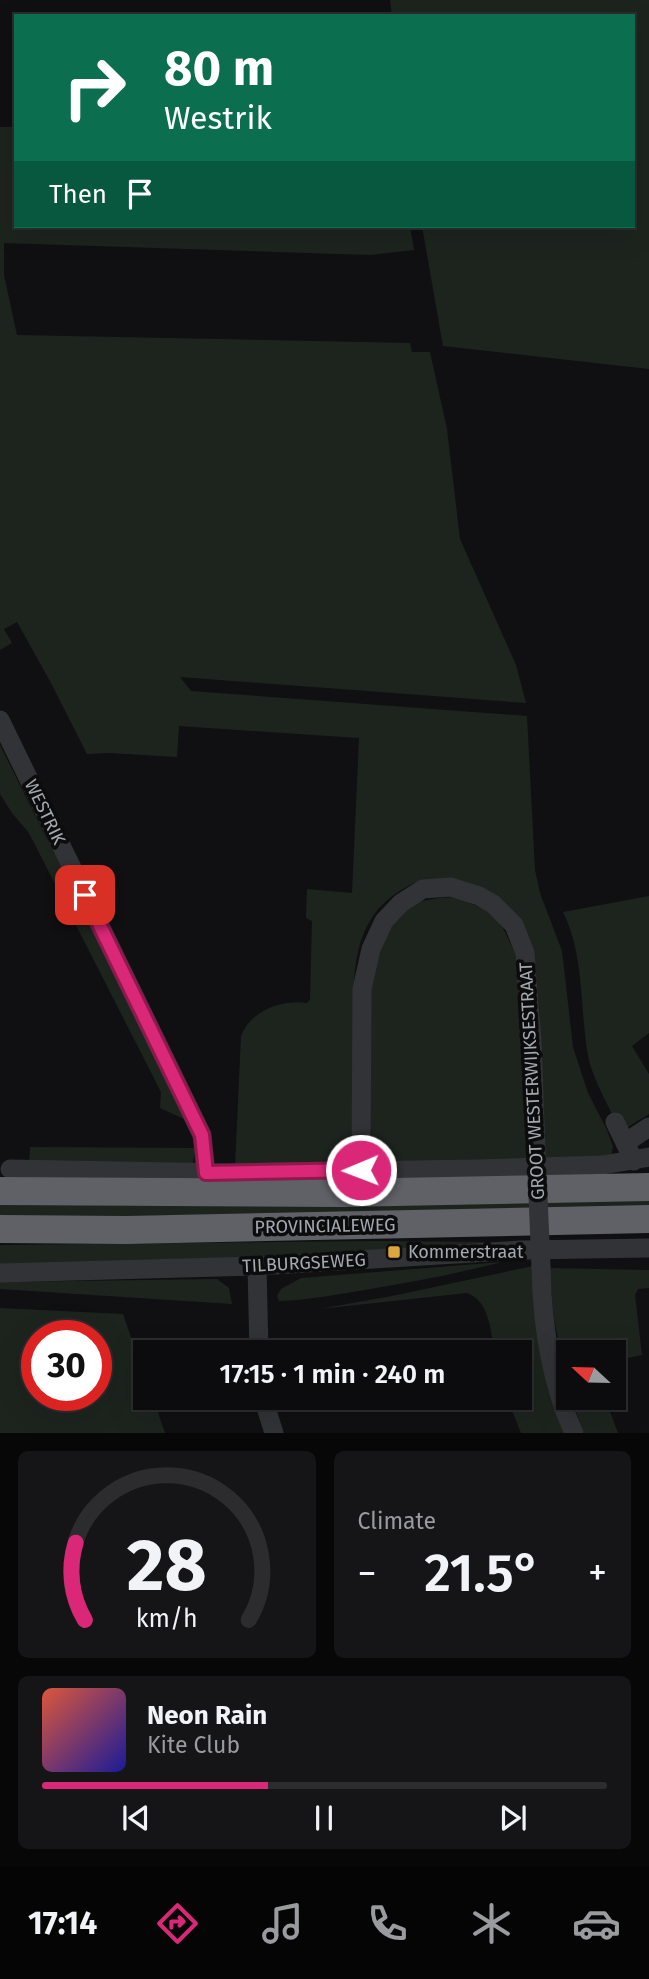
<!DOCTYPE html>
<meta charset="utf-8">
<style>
body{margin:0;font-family:"Fira Sans",sans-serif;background:#151517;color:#f1f3f6;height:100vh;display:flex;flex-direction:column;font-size:26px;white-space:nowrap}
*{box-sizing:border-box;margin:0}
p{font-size:23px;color:#9a9b9e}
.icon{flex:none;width:38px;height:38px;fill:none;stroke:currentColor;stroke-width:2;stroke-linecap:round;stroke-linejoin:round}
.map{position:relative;height:1433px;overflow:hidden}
.drawer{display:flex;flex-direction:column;gap:18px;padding:18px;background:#070708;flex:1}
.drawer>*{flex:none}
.top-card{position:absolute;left:14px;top:14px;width:621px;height:214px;border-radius:0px;box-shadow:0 7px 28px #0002,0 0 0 2px #2c2c2e;background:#0b6e4f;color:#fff;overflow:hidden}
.needle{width:46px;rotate:292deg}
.controls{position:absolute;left:556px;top:1340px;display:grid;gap:14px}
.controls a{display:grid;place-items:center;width:70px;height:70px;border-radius:0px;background:#0c0c0e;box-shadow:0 7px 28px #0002,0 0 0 2px #2c2c2e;font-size:35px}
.speed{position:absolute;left:21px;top:1320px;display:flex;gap:14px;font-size:35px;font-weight:700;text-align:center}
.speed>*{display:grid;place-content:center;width:91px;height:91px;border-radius:50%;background:#0c0c0e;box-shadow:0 7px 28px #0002,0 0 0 2px #2c2c2e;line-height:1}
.speed .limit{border:10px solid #d22;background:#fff;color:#111}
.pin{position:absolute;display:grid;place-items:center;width:60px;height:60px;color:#fff;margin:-30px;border-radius:14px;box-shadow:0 4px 10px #0006}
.me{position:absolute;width:77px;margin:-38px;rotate:269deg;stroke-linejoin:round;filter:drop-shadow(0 0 5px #0008)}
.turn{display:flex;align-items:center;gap:24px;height:147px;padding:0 35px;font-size:32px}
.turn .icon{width:91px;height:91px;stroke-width:2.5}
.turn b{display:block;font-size:49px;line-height:60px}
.then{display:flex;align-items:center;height:66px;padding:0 35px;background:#0003;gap:14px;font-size:26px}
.big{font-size:52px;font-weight:600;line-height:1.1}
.drawer .card{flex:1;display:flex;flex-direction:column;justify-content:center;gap:10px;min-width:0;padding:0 24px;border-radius:10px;background:#151517}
.drawer .dial{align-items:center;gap:0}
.dial svg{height:182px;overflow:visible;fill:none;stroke:#2c2c2e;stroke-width:7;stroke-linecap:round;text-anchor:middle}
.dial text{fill:#f1f3f6;stroke:none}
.song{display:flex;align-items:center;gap:21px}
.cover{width:84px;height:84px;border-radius:10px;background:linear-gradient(135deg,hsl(10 70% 55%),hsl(240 70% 35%))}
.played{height:7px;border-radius:4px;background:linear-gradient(90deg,#db2777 40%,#2c2c2e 40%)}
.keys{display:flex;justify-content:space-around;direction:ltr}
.heat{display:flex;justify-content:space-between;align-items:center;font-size:38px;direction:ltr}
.drawer .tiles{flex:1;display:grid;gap:18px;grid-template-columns:1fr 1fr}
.card:last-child{grid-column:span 2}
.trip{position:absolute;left:133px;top:1340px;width:399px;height:70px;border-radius:0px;background:#0c0c0e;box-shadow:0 7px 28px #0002,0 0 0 2px #2c2c2e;font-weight:600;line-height:70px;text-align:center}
.tab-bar{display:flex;height:112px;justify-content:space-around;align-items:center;background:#050506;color:#9a9b9e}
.tab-bar .icon{width:49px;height:49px}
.tab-bar .active{color:#db2777}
.tab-bar b{font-size:32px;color:#f1f3f6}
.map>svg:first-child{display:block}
.green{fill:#1d241e;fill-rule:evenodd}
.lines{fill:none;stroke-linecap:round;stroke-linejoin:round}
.minor{stroke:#323336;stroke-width:19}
.highway{stroke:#5f6167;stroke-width:28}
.minor-bridge{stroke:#323336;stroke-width:19}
.route-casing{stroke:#8e194d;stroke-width:18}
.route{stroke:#db2777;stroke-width:12}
.poi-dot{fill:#dba63f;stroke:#0c0c0d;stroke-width:2.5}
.labels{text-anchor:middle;stroke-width:7;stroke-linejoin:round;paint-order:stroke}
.street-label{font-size:18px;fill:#a3a8b1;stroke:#0c0c0d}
.poi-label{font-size:18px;fill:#a3a8b1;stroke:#0c0c0d;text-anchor:start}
</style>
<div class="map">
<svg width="649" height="1433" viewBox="0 0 649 1433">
<rect width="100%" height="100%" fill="#101012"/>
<!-- green -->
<path class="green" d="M390,0h259v369l-206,-23 -21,-120h212v-210h-242z
M0,127h16v99h394l4,24 -44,5 -366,-12v32l13,60 393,8 2,9h18l17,77 13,110 56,126 10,38 -346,-26 11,14 336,25 8,154 5,23 22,58 11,96 15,46 19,37 6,17 -2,9 -66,4 -6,-154 -3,-32 -27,-63 -88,-31c-49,20 -65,54 -67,105l-1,159 -5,14 -9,6 -104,2 6,-129c8,-26 41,-38 66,-34l3,-3 2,-79 -6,-3 1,-29 45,4 7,-155 -180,-12 -2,31 -68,-4 -22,1 -36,-71 -34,-61 -13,7 8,14 -12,7z
M0,745l171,343 15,32 -26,-12 1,-16 -132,-259 -17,-20 -12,-19z
M649,896v137l-17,13 17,28v40l-26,16 -4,-1c-11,-26 -28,-51 -32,-79 -7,-46 -3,-96 -24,-138z
M455,897l29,12 17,15 15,31 7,44 6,162h-152c-11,-19 -10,-162 -5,-188 5,-21 12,-44 27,-59 14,-14 36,-16 56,-17z
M30,1147l165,1 -2,15h-164z
M649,1199v13l-649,5v-12z
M377,1241l116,1 -309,20 -184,5v-22z
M502,1262c-44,11 -87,20 -132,27 -30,5 -60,11 -91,12l-2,-5 4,-7 20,-11z
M533,1266l33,167h-45l-14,-35h13v-45h-25c-5,-22 -5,-52 -28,-60l-148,16 73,-13z
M549,1268l100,2v18l-11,1 -3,6 7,60 -28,6v-8h-45v37l-15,-71z
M217,1279l12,9 3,16 -232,-15v-7z
M0,1308l123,6 22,63v21h8l12,35h-165zM96,1335v60h-59v-60z
M571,1398h34l13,35h-34z"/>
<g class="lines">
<!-- minor -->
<path class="minor" d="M0,720l202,415 4,38
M615,1122l19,39
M625,1143l24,-16
M10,1169l218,4 252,-4 123,-4 46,-8
M361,1170l1,-181 9,-40 13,-28 17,-18 22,-14 28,-2 28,9 14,8 21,21 11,28 7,88 3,83
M257,1266l2,87
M541,1267c1,55 10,116 33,166
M0,1273l257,-7 265,-16 127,-2
M263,1398l11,35"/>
<!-- highway -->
<path class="highway" d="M0,1191l343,2 306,-6
M0,1229l126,1 523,-11"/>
<!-- minor-bridge -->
<path class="minor-bridge" d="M535,1124l6,143"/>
</g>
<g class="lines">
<!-- route casing -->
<g class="route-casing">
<path id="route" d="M85,895l117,240 4,38 155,-3"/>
</g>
<!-- route -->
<use href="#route" class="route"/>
</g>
<!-- markers -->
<rect class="poi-dot" x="387" y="1245" width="14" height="14" rx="3.5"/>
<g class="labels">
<!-- street labels -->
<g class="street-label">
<text transform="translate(45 812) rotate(64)" y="6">WESTRIK</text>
<text transform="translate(532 1081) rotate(-93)" y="6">GROOT WESTERWIJKSESTRAAT</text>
<text transform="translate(325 1226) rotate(-1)" y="6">PROVINCIALEWEG</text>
<text transform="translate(304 1263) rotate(-3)" y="6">TILBURGSEWEG</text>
</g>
<!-- poi labels -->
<g class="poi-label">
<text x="408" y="1258">Kommerstraat</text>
</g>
</g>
</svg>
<div class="controls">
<a><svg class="needle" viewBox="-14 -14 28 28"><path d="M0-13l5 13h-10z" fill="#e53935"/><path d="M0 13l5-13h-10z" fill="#9a9b9e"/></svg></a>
</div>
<div class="speed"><div class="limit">30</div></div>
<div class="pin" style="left:85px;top:895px;background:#d93025"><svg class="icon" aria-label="arrive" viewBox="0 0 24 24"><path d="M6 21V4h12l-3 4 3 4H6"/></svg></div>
<svg class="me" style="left:361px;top:1170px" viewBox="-20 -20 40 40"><circle r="17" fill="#db2777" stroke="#fff" stroke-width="3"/><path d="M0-11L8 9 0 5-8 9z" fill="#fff"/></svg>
<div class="trip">17:15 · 1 min · 240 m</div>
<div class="top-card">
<div class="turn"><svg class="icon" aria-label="right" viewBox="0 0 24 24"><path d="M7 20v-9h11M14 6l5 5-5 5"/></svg><div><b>80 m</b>Westrik</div></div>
<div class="then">Then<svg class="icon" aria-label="arrive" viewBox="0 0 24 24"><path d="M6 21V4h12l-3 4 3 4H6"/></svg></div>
</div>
</div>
<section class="drawer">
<div class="tiles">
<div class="card dial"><svg viewBox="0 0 100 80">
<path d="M14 69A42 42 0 1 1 86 69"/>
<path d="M14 69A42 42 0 0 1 10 35" stroke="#db2777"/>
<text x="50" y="56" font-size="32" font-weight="700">28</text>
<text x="50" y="72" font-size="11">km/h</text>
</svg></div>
<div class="card"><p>Climate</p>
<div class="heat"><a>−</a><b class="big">21.5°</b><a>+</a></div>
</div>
<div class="card">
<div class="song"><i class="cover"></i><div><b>Neon Rain</b><p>Kite Club</p></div></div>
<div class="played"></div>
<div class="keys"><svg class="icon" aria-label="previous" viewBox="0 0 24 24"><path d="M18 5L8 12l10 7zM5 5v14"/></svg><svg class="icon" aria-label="pause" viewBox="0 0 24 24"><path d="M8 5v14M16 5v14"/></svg><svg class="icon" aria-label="next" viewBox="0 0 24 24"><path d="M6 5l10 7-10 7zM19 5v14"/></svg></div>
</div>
</div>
</section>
<nav class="tab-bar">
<b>17:14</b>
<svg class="icon active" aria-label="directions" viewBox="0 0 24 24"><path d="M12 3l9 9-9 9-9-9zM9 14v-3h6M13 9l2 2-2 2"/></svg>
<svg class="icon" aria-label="music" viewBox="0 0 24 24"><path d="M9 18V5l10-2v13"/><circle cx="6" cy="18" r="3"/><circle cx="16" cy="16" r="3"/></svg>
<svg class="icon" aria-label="phone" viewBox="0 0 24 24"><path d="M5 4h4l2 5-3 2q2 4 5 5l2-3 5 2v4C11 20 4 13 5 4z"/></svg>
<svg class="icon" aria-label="climate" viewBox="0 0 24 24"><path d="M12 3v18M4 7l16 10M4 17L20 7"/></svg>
<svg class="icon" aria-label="car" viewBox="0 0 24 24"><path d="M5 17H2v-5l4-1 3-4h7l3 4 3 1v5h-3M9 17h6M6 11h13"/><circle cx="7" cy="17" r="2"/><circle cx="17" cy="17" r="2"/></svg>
</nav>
